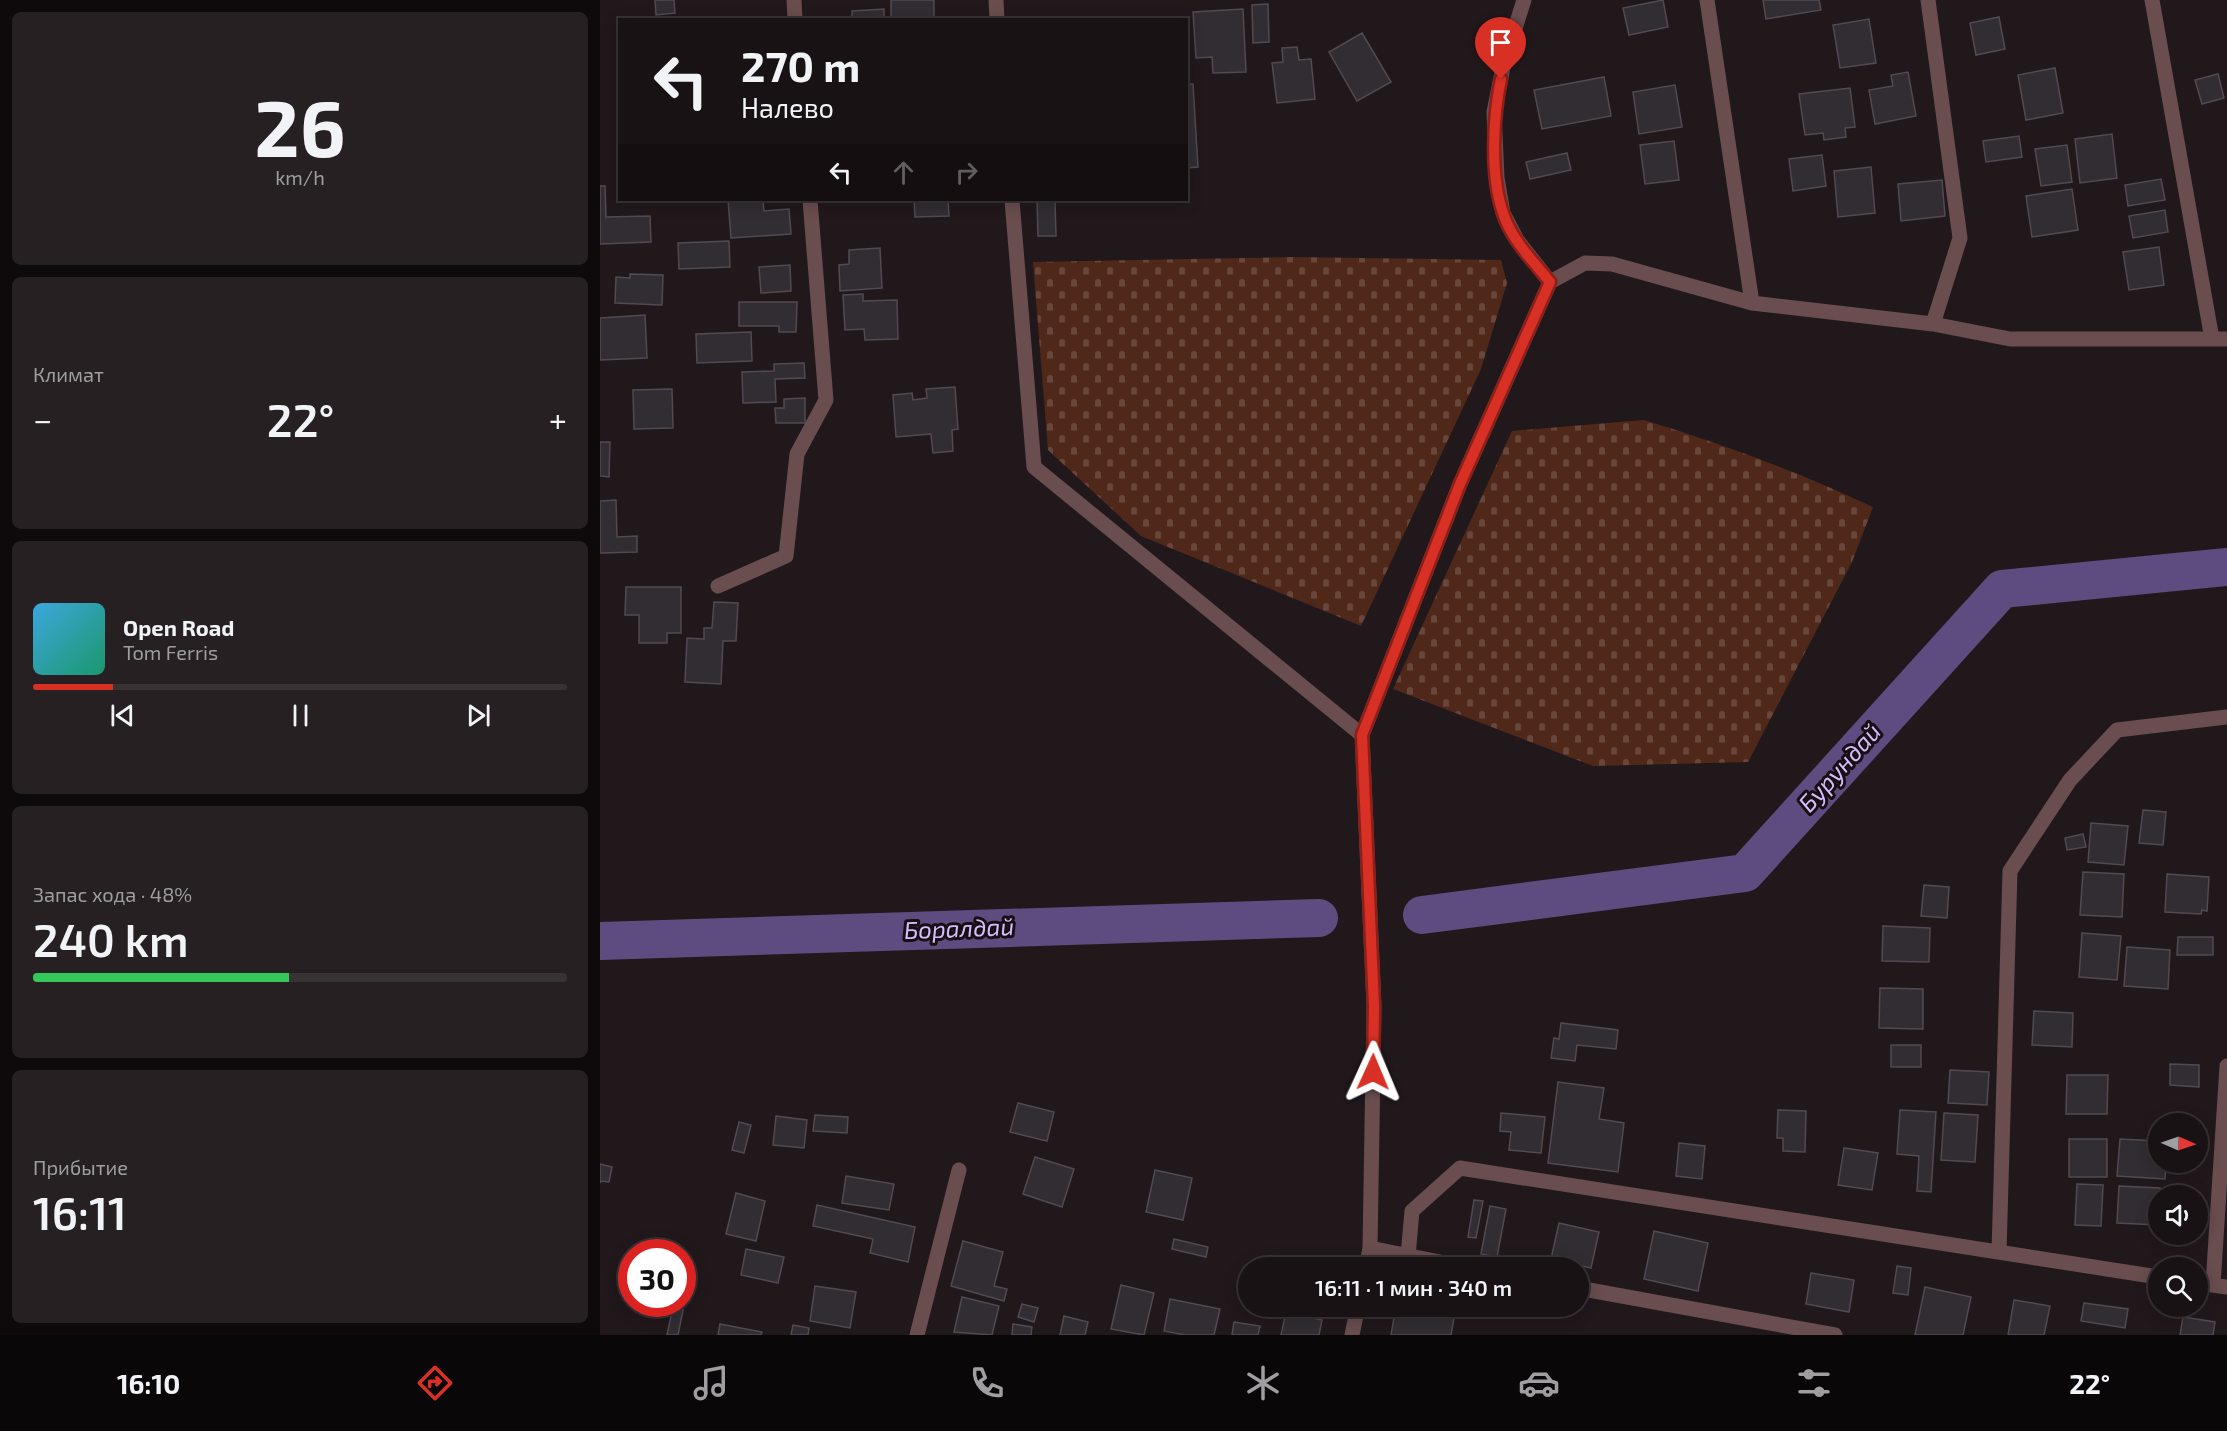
<!DOCTYPE html>
<html lang="ru">
<meta charset="utf-8">
<style>
body{margin:0;font-family:"Exo 2",sans-serif;background:#262022;color:#f1f3f6;height:100vh;display:flex;flex-direction:column;font-size:22px;white-space:nowrap}
*{box-sizing:border-box;margin:0}
p{font-size:20px;color:#9f9ea0}
.icon{flex:none;width:33px;height:33px;fill:none;stroke:currentColor;stroke-width:2;stroke-linecap:round;stroke-linejoin:round}
.map{position:relative;flex:1;overflow:hidden}
.side{display:flex;flex-direction:column;gap:12px;padding:12px;background:#0e0a0c;width:600px}
.side>*{flex:none}
.guide{position:absolute;left:18px;top:18px;width:570px;height:183px;border-radius:0px;box-shadow:0 3px 15px #0003,0 0 0 2px #373234;background:#191215;color:#f1f3f6;overflow:hidden}
.needle{width:39px;rotate:92deg}
.fabs{position:absolute;left:1548px;top:1113px;display:grid;gap:12px}
.fabs a{display:grid;place-items:center;width:60px;height:60px;border-radius:50%;background:#191215;box-shadow:0 3px 15px #0003,0 0 0 2px #373234;font-size:30px}
.speed{position:absolute;left:18px;top:1239px;display:flex;gap:12px;font-size:30px;font-weight:700;text-align:center}
.speed>*{display:grid;place-content:center;width:78px;height:78px;border-radius:50%;background:#191215;box-shadow:0 3px 15px #0003,0 0 0 2px #373234;line-height:1}
.speed .limit{border:9px solid #d22;background:#fff;color:#111}
.pin{position:absolute;display:grid;place-items:center;width:51px;height:51px;color:#fff;margin:-62px -26px;border-radius:50% 50% 50% 0;rotate:-45deg;box-shadow:0 0 6px #0007}
.pin .icon{rotate:45deg}
.me{position:absolute;width:66px;margin:-33px;rotate:1deg;stroke-linejoin:round;filter:drop-shadow(0 0 4px #0008)}
.turn{display:flex;align-items:center;gap:21px;height:126px;padding:0 24px;font-size:27px}
.turn .icon{width:78px;height:78px;stroke-width:2.5}
.turn b{display:block;font-size:42px;line-height:51px}
.lanes{display:flex;align-items:center;height:57px;padding:0 24px;background:#0003;justify-content:center;gap:30px;direction:ltr}
.lanes .off{opacity:.35}
.big{font-size:45px;font-weight:600;line-height:1.1}
.side .tile{flex:1;display:flex;flex-direction:column;justify-content:center;gap:9px;min-width:0;padding:0 21px;border-radius:9px;background:#262022}
.side .dial{align-items:center;gap:0}
.dial b{font-size:78px;line-height:1}
.song{display:flex;align-items:center;gap:18px}
.cover{width:72px;height:72px;border-radius:9px;background:linear-gradient(135deg,hsl(200 70% 55%),hsl(160 70% 35%))}
.played{height:6px;border-radius:3px;background:linear-gradient(90deg,#d93025 15%,#373234 15%)}
.keys{display:flex;justify-content:space-around;direction:ltr}
.heat{display:flex;justify-content:space-between;align-items:center;font-size:33px;direction:ltr}
.charge{height:9px;border-radius:4px;background:linear-gradient(90deg,#34c759 48%,#373234 0)}
.trip{position:absolute;left:638px;top:1257px;width:351px;height:60px;border-radius:30px;background:#191215;box-shadow:0 3px 15px #0003,0 0 0 2px #373234;font-weight:600;line-height:60px;text-align:center}
.tab-bar{display:flex;height:96px;justify-content:space-around;align-items:center;background:#0a0708;color:#9f9ea0}
.tab-bar .icon{width:42px;height:42px}
.tab-bar .current{color:#d93025}
.tab-bar b{font-size:27px;color:#f1f3f6}
main{display:flex;flex:1;min-height:0}
.map>svg:first-child{display:block}
.cemetery{fill:url(#cemetery-stones)}
.lines{fill:none;stroke-linecap:round;stroke-linejoin:round}
.river{stroke:#5d4c80;stroke-width:38}
.building{fill:#322c33;stroke:#514a52;stroke-width:1.5}
.minor{stroke:#694d4f;stroke-width:15}
.route-casing{stroke:#8d1f18;stroke-width:15}
.route{stroke:#d93025;stroke-width:10}
.labels{text-anchor:middle;stroke-width:6;stroke-linejoin:round;paint-order:stroke}
.water-label{font-size:24px;font-style:italic;fill:#d1befe;stroke:#170f13}
</style>
<main>
<section class="side">
<div class="tile dial"><b>26</b><p>km/h</p></div>
<div class="tile"><p>Климат</p>
<div class="heat"><a>−</a><b class="big">22°</b><a>+</a></div>
</div>
<div class="tile">
<div class="song"><i class="cover"></i><div><b>Open Road</b><p>Tom Ferris</p></div></div>
<div class="played"></div>
<div class="keys"><svg class="icon" aria-label="previous" viewBox="0 0 24 24"><path d="M18 5L8 12l10 7zM5 5v14"/></svg><svg class="icon" aria-label="pause" viewBox="0 0 24 24"><path d="M8 5v14M16 5v14"/></svg><svg class="icon" aria-label="next" viewBox="0 0 24 24"><path d="M6 5l10 7-10 7zM19 5v14"/></svg></div>
</div>
<div class="tile"><p>Запас хода · 48%</p><b class="big">240 km</b><div class="charge"></div></div>
<div class="tile"><p>Прибытие</p><b class="big">16:11</b></div>
</section>
<div class="map">
<svg width="1627" height="1335" viewBox="0 0 1627 1335">
<defs>
<pattern id="cemetery-stones" width="16" height="16" patternUnits="userSpaceOnUse" patternTransform="scale(1.5)"><rect width="16" height="16" fill="#502819"/><path d="M2 7V4a2 2 0 0 1 4 0v3zM10 15v-3a2 2 0 0 1 4 0v3z" fill="#69463a"/></pattern>
</defs>
<rect width="100%" height="100%" fill="#21181c"/>
<!-- cemetery -->
<path class="cemetery" d="M692,257l209,3 6,23 -26,86 -120,257 -220,-90 -93,-86 -15,-188z
M1044,420c79,24 154,52 229,87l-21,55 -104,200 -155,4 -200,-77 119,-258z"/>
<g class="lines">
<!-- river -->
<path class="river" d="M822,915l323,-42 257,-284 225,-22
M0,941l719,-23"/>
</g>
<!-- building -->
<path class="building" d="M55,0h19l1,13 -19,2z
M291,0h43v20h-43z
M1063,0l5,27 -39,8 -6,-27z
M1163,0h56l2,10 -55,9z
M668,4l1,38 -16,1 -1,-38z
M284,9v11h-32v-9z
M643,9l3,63 -33,1 -1,-16 -16,1 -3,-46z
M1399,17l6,32 -29,6 -6,-32z
M1269,19l7,44 -36,5 -7,-43z
M762,33l29,49 -34,19 -28,-49z
M697,47l2,13 12,-1 4,40 -38,4 -5,-40 11,-1 -1,-14z
M1455,68l8,45 -37,7 -8,-45z
M1308,72l8,44 -41,8 -6,-34 24,-4 -2,-11z
M1618,74l6,24 -22,6 -7,-24z
M1004,77l7,39 -69,13 -8,-39z
M586,84h7l5,83 -12,1z
M1075,85l7,42 -43,7 -6,-42z
M1250,88l5,39 -10,1 1,9 -22,3 -1,-7 -18,2 -6,-41z
M1512,134l5,44 -37,5 -5,-44z
M1419,136l3,21 -36,5 -3,-21z
M1074,141l5,39 -34,4 -5,-39z
M1467,145l5,37 -31,4 -6,-37z
M967,153l4,17 -41,9 -4,-17z
M1222,155l4,31 -33,5 -4,-32z
M1271,167l4,46 -37,4 -4,-46z
M1561,179l4,21 -37,6 -3,-21z
M1342,180l3,36 -44,5 -3,-37z
M0,186h5l1,31 44,-1 1,26 -51,2z
M1472,189l6,41 -46,7 -6,-41z
M128,200h35l1,11 25,-2 2,25 -60,4z
M314,200h34l1,16 -34,1z
M437,200h18l1,36h-18z
M1565,210l3,22 -35,6 -4,-22z
M129,241l1,26 -51,2 -1,-26z
M1559,247l5,38 -35,5 -6,-38z
M280,248l2,40 -42,3 -1,-26 10,-1v-14z
M190,265l1,26 -30,2 -2,-26z
M30,274l33,1 -1,30 -47,-2 1,-26 14,1z
M263,294v7l34,-1 1,39 -33,1 -1,-11 -19,1 -2,-35z
M139,302h58l-1,30h-17v-6h-40z
M45,315l2,43 -47,2v-42z
M151,332l1,29 -55,2 -1,-29z
M204,363l1,15 -30,1 1,23 -33,1 -1,-31 32,-1v-7z
M355,387l3,42 -6,1 1,21 -20,2 -2,-19 -35,3 -3,-42 19,-2 1,7 14,-2 -1,-9z
M72,389l1,39 -39,1 -1,-39z
M205,398v25h-29l-1,-15h9v-9z
M0,442h10l-1,35 -9,-1z
M16,500l1,37 20,-1v16l-37,1v-52z
M26,587h55v46h-14v10h-28v-28h-14z
M114,602l24,1 -2,38h-13l-2,43 -36,-2 2,-44 17,1v-11h8z
M1543,810l23,2 -3,33 -24,-2z
M1491,823l37,3 -4,39 -36,-3z
M1483,834l3,13 -19,3 -2,-12z
M1483,872l41,2 -2,43 -42,-2z
M1567,874l42,3 -2,34 -5,-1 -1,4 -36,-2z
M1324,885l25,2 -2,31 -26,-2z
M1283,926l47,2 -1,34 -47,-1z
M1482,933l39,3 -4,44 -38,-3z
M1578,937h35v18h-36z
M1527,947l43,3 -2,39 -44,-3z
M1280,988l43,1v40l-44,-1z
M1434,1011l39,2 -1,34 -40,-2z
M961,1023l57,7 -2,19 -39,-4 -2,16 -24,-3 3,-20 5,1z
M1291,1045h30v22h-30z
M1570,1064l29,1v22l-29,-2z
M1350,1070l39,2 -2,33 -39,-2z
M1467,1075h41l-1,39h-41z
M958,1082l46,6 -5,31 25,4 -6,49 -70,-9z
M418,1103l36,9 -7,29 -37,-9z
M1178,1110l28,1 -1,41 -22,-1v-13h-6z
M1300,1110l36,2 -5,80 -14,-1 2,-35 -22,-2z
M901,1113l44,4 -4,36 -32,-3 2,-18 -11,-1z
M1344,1113l34,2 -3,47 -34,-2z
M215,1115l33,2 -1,16 -34,-2z
M176,1116l31,4 -3,28 -31,-3z
M139,1122l12,3 -7,28 -12,-3z
M1469,1139h38v38h-38z
M1520,1139l38,2v21h8l-1,17 -48,-3z
M1079,1143l26,3 -3,33 -26,-3z
M1244,1148l34,5 -6,37 -34,-5z
M435,1157l39,12 -12,38 -39,-13z
M0,1164l12,3 -3,15 -8,-1 -1,2z
M555,1170l37,8 -9,42 -37,-8z
M246,1176l48,8 -5,26 -47,-7z
M1477,1184l26,1 -2,41 -26,-1z
M1519,1186l41,2 -2,37 -41,-2z
M136,1193l29,8 -9,40 -30,-7z
M874,1200l9,1 -7,37 -8,-1z
M217,1205l98,22 -7,35 -38,-9 3,-14 -60,-13z
M890,1206l16,3 -9,48 -16,-3z
M959,1223l40,9 -8,36 -40,-9z
M1054,1231l54,12 -10,48 -54,-12z
M574,1239l34,8 -2,10 -34,-8z
M363,1241l40,11 -9,34 13,3 -3,12 -53,-15z
M146,1249l38,8 -6,26 -37,-8z
M1297,1266l14,2 -3,27 -15,-2z
M1211,1273l43,7 -5,32 -43,-8z
M521,1285l33,8 -10,42 -33,-6z
M215,1286l41,6 -6,36 -40,-7z
M1325,1287l46,10 -8,38h-48z
M362,1297l37,9 -7,29 -38,-3z
M570,1299l50,10 -6,26h-29l-21,-4z
M82,1300h3l-7,35h-11l4,-19 -21,-4 2,-8h30z
M1414,1300l36,6 -6,29h-36z
M1484,1303l44,6 -3,19 -44,-7z
M422,1304l16,4 -4,14 -16,-5z
M796,1306h60l-5,29h-60z
M686,1312l36,8 -3,15h-38z
M464,1316l24,6 -3,13h-25z
M1583,1317l32,5 -2,13h-33z
M634,1322l26,4 -2,9h-26z
M120,1324l42,8 -1,3h-43z
M413,1324l19,3 -1,8h-19z
M193,1325l16,3 -1,7h-17z"/>
<g class="lines">
<!-- minor -->
<path class="minor" d="M194,0l1,20
M396,0l1,20
M924,0l-20,63 -10,49 3,66 6,35 14,27 33,42
M1107,0l45,303
M1328,0l32,238 -27,86
M1552,0l60,339
M412,200l22,267 328,268
M118,586l68,-30 11,-102 29,-54 -16,-200
M770,1248l100,20
M1399,1252l11,-381 60,-91 47,-50 110,-13
M808,1256l4,-45 48,-43 698,109
M766,1268l4,-20 4,-242 -12,-271 98,-251 90,-202 35,-19 27,1 140,39 181,21 77,15h217
M1598,1283l29,4
M1613,1285l14,-219
M978,1288l257,47
M317,1335l42,-165
M752,1335l6,-29"/>
</g>
<g class="lines">
<!-- route casing -->
<g class="route-casing">
<path id="route" d="M773,1072l1,-66 -12,-271 98,-251 90,-202c-17,-21 -39,-43 -47,-69 -13,-38 -10,-96 -2,-134"/>
</g>
<!-- route -->
<use href="#route" class="route"/>
</g>
<g class="labels">
<!-- water labels -->
<g class="water-label">
<text transform="translate(1240 768) rotate(-48)" y="8">Бурундай</text>
<text transform="translate(359 929) rotate(-2)" y="8">Боралдай</text>
</g>
</g>
</svg>
<div class="fabs">
<a><svg class="needle" viewBox="-14 -14 28 28"><path d="M0-13l5 13h-10z" fill="#e53935"/><path d="M0 13l5-13h-10z" fill="#9f9ea0"/></svg></a>
<a><svg class="icon" aria-label="sound" viewBox="0 0 24 24"><path d="M4 9h4l5-4v14l-5-4H4zM17 9q2 3 0 6"/></svg></a>
<a><svg class="icon" aria-label="search" viewBox="0 0 24 24"><circle cx="10" cy="10" r="6"/><path d="M15 15l6 6"/></svg></a>
</div>
<div class="speed"><div class="limit">30</div></div>
<div class="pin" style="left:901px;top:79px;background:#d93025"><svg class="icon" aria-label="arrive" viewBox="0 0 24 24"><path d="M6 21V4h12l-3 4 3 4H6"/></svg></div>
<svg class="me" style="left:773px;top:1072px" viewBox="-20 -20 40 40"><path d="M0-17L14 15 0 8-14 15z" fill="#d93025" stroke="#fff" stroke-width="4"/></svg>
<div class="trip">16:11 · 1 мин · 340 m</div>
<div class="guide">
<div class="turn"><svg class="icon" aria-label="left" viewBox="0 0 24 24"><path d="M17 20v-9H6M10 6l-5 5 5 5"/></svg><div><b>270 m</b>Налево</div></div>
<div class="lanes"><svg class="icon" aria-label="left" viewBox="0 0 24 24"><path d="M17 20v-9H6M10 6l-5 5 5 5"/></svg><svg class="icon off" aria-label="ahead" viewBox="0 0 24 24"><path d="M12 20V5M6 11l6-6 6 6"/></svg><svg class="icon off" aria-label="right" viewBox="0 0 24 24"><path d="M7 20v-9h11M14 6l5 5-5 5"/></svg></div>
</div>
</div>
</main>
<nav class="tab-bar">
<b>16:10</b>
<svg class="icon current" aria-label="directions" viewBox="0 0 24 24"><path d="M12 3l9 9-9 9-9-9zM9 14v-3h6M13 9l2 2-2 2"/></svg>
<svg class="icon" aria-label="music" viewBox="0 0 24 24"><path d="M9 18V5l10-2v13"/><circle cx="6" cy="18" r="3"/><circle cx="16" cy="16" r="3"/></svg>
<svg class="icon" aria-label="phone" viewBox="0 0 24 24"><path d="M5 4h4l2 5-3 2q2 4 5 5l2-3 5 2v4C11 20 4 13 5 4z"/></svg>
<svg class="icon" aria-label="climate" viewBox="0 0 24 24"><path d="M12 3v18M4 7l16 10M4 17L20 7"/></svg>
<svg class="icon" aria-label="car" viewBox="0 0 24 24"><path d="M5 17H2v-5l4-1 3-4h7l3 4 3 1v5h-3M9 17h6M6 11h13"/><circle cx="7" cy="17" r="2"/><circle cx="17" cy="17" r="2"/></svg>
<svg class="icon" aria-label="filters" viewBox="0 0 24 24"><path d="M4 7h16M4 17h16"/><circle cx="9" cy="7" r="2"/><circle cx="15" cy="17" r="2"/></svg>
<b>22°</b>
</nav>
